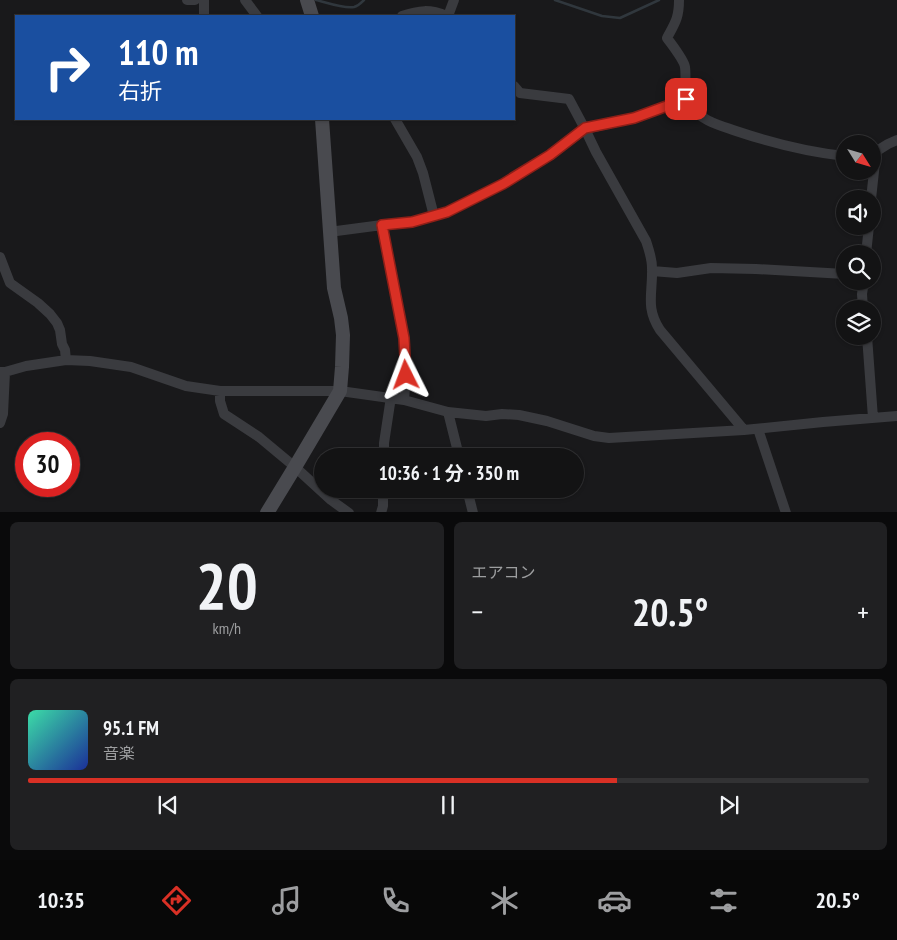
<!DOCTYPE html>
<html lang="ja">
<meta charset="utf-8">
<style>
body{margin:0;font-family:"PT Sans Narrow","Noto Sans JP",sans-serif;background:#202022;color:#f1f3f6;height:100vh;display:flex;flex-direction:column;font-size:19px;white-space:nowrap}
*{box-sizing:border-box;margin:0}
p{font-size:16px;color:#9d9ea0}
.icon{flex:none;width:28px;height:28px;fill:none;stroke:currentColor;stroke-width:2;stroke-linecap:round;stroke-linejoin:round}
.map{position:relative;height:512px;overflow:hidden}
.details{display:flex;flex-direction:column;gap:10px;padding:10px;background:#0a0a0b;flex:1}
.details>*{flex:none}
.guide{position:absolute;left:15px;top:15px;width:500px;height:105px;border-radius:0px;box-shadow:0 1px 4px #0004,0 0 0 1px #323234;background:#1a4fa0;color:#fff;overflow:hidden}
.needle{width:32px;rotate:127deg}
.buttons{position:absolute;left:836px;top:135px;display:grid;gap:10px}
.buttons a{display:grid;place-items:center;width:45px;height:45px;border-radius:50%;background:#131314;box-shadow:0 1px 4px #0004,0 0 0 1px #323234;font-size:25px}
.speed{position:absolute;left:15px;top:432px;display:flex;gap:10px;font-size:25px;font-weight:700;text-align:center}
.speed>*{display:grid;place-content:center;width:65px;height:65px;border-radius:50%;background:#131314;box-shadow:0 1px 4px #0004,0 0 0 1px #323234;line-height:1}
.speed .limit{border:8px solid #d22;background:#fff;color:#111}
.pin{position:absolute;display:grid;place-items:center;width:42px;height:42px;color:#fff;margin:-21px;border-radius:10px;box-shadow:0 2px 8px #0006}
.me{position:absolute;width:55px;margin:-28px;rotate:357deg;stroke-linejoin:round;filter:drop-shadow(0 0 4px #0008)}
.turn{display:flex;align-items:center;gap:18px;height:105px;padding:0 20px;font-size:22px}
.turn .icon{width:65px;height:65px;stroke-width:2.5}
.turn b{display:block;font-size:35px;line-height:42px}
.big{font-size:38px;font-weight:700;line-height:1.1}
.details .widget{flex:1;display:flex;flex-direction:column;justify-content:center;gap:8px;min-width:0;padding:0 18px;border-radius:8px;background:#202022}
.details .dial{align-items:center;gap:0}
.dial b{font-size:65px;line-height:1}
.song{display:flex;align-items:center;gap:15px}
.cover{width:60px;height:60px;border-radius:8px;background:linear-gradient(135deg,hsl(160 70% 55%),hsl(230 70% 35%))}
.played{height:5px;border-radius:2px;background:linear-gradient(90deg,#d93025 70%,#323234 70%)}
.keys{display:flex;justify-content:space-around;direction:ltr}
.heat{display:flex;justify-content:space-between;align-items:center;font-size:28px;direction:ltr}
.details .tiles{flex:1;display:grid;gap:10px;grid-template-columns:1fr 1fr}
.widget:last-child{grid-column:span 2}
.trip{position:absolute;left:314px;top:448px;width:270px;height:50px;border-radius:25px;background:#131314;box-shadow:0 1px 4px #0004,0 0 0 1px #323234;font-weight:700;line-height:50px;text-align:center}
.dock{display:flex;height:80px;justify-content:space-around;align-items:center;background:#080808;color:#9d9ea0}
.dock .icon{width:35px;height:35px}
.dock .active{color:#d93025}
.dock b{font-size:22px;color:#f1f3f6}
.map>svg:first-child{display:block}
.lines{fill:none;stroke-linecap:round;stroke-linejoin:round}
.stream{stroke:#30373d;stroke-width:2.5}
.street{stroke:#3a3b3f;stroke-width:10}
.secondary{stroke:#494a4f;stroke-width:14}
.route-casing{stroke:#8d1f18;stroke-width:12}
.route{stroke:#d93025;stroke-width:9}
</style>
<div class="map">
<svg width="897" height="513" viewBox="0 0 897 513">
<rect width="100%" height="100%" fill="#19191b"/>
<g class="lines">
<!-- stream -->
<path class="stream" d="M316,0c9,2 28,9 38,7 4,-1 7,-4 10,-7
M555,0l47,16 18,2 39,-18"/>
<!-- street -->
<path class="street" d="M187,0h8
M204,0v16
M245,0l12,16
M679,0c0,18 -4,23 -12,38 5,7 17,22 18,29 2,14 -3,26 5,38 11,16 29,20 46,26 36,12 71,21 109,25
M402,16c17,-6 28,-7 45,0
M448,16l6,-16
M514,86l6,7 49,6 16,30 49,-11 52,-19
M395,119l22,38 6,16 11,43
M872,154l16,-10 9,-4
M871,199l5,-46
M382,225l22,113 2,37 -2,25
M329,232l53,-7 30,-3 35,-10 56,-28 47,-29 35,-26 11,23 50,89c3,9 6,17 6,27 1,25 -7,39 8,62l84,100
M866,254l3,-28
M0,257l10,26 28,20 12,11 7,9 3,7 2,14 3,6 1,10
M652,271l25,2 34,-5 45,1 89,5
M863,309l-1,-15 2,-13
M867,336l6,82
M0,372h5l21,-6 40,-6 24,1 41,6 55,19 34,5h120l64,9 44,12 11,44
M220,391v10l4,13 35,23 36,30 36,33 18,13
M448,412l38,4 16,-2 17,1 28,6 47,15 15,2 135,-8 79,-8 74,-6
M0,423l3,-9 2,-42
M758,429l28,84
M384,456v-13l7,-46
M467,489l6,24
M381,513l2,-7v-17"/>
<!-- secondary -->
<path class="secondary" d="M307,0l5,16
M267,513l28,-46 45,-76 2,-24 1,-32 -2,-17 -7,-30 -12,-169"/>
</g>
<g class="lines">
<!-- route casing -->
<g class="route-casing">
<path id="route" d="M406,375l-2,-37 -22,-113 30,-3 35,-10 56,-28 47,-29 35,-27 49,-10 52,-19"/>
</g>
<!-- route -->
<use href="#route" class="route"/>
</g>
</svg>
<div class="buttons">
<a><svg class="needle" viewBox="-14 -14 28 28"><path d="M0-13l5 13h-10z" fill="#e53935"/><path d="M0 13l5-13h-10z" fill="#9d9ea0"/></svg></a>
<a><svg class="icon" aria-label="sound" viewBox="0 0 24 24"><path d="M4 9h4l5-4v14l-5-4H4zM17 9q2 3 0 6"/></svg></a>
<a><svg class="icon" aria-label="search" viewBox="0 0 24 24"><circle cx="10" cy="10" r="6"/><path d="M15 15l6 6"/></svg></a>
<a><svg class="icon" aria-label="layers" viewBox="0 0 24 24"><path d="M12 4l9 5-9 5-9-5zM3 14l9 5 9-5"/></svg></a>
</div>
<div class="speed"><div class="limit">30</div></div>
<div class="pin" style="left:686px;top:99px;background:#d93025"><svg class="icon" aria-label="arrive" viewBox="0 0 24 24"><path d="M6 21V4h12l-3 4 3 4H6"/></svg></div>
<svg class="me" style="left:406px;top:375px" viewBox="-20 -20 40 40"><path d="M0-17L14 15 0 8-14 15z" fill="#d93025" stroke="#fff" stroke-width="4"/></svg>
<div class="trip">10:36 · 1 分 · 350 m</div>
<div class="guide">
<div class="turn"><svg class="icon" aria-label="right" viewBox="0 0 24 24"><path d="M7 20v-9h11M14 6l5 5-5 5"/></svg><div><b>110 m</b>右折</div></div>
</div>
</div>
<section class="details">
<div class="tiles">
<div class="widget dial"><b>20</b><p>km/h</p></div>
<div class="widget"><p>エアコン</p>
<div class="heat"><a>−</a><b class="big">20.5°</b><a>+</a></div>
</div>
<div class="widget">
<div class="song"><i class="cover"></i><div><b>95.1 FM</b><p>音楽</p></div></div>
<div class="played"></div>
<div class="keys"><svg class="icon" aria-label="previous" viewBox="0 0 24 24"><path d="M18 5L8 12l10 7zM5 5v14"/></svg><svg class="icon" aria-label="pause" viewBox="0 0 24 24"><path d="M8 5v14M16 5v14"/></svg><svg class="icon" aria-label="next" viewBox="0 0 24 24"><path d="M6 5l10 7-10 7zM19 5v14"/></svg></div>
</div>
</div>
</section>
<nav class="dock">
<b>10:35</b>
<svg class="icon active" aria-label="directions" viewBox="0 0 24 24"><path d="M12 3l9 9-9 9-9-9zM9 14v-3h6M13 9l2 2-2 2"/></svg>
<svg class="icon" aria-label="music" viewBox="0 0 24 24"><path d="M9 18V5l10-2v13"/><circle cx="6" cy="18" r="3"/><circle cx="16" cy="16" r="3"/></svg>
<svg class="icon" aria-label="phone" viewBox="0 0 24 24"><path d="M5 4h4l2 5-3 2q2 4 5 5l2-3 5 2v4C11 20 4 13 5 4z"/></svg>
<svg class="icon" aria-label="climate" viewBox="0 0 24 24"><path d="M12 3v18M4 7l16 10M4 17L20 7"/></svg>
<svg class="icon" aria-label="car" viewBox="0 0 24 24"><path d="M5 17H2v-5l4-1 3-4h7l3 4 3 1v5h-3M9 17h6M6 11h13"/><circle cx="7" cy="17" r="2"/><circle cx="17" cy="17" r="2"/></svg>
<svg class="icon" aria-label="filters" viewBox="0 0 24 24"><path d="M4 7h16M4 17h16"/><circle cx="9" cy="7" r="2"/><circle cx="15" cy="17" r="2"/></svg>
<b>20.5°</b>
</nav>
